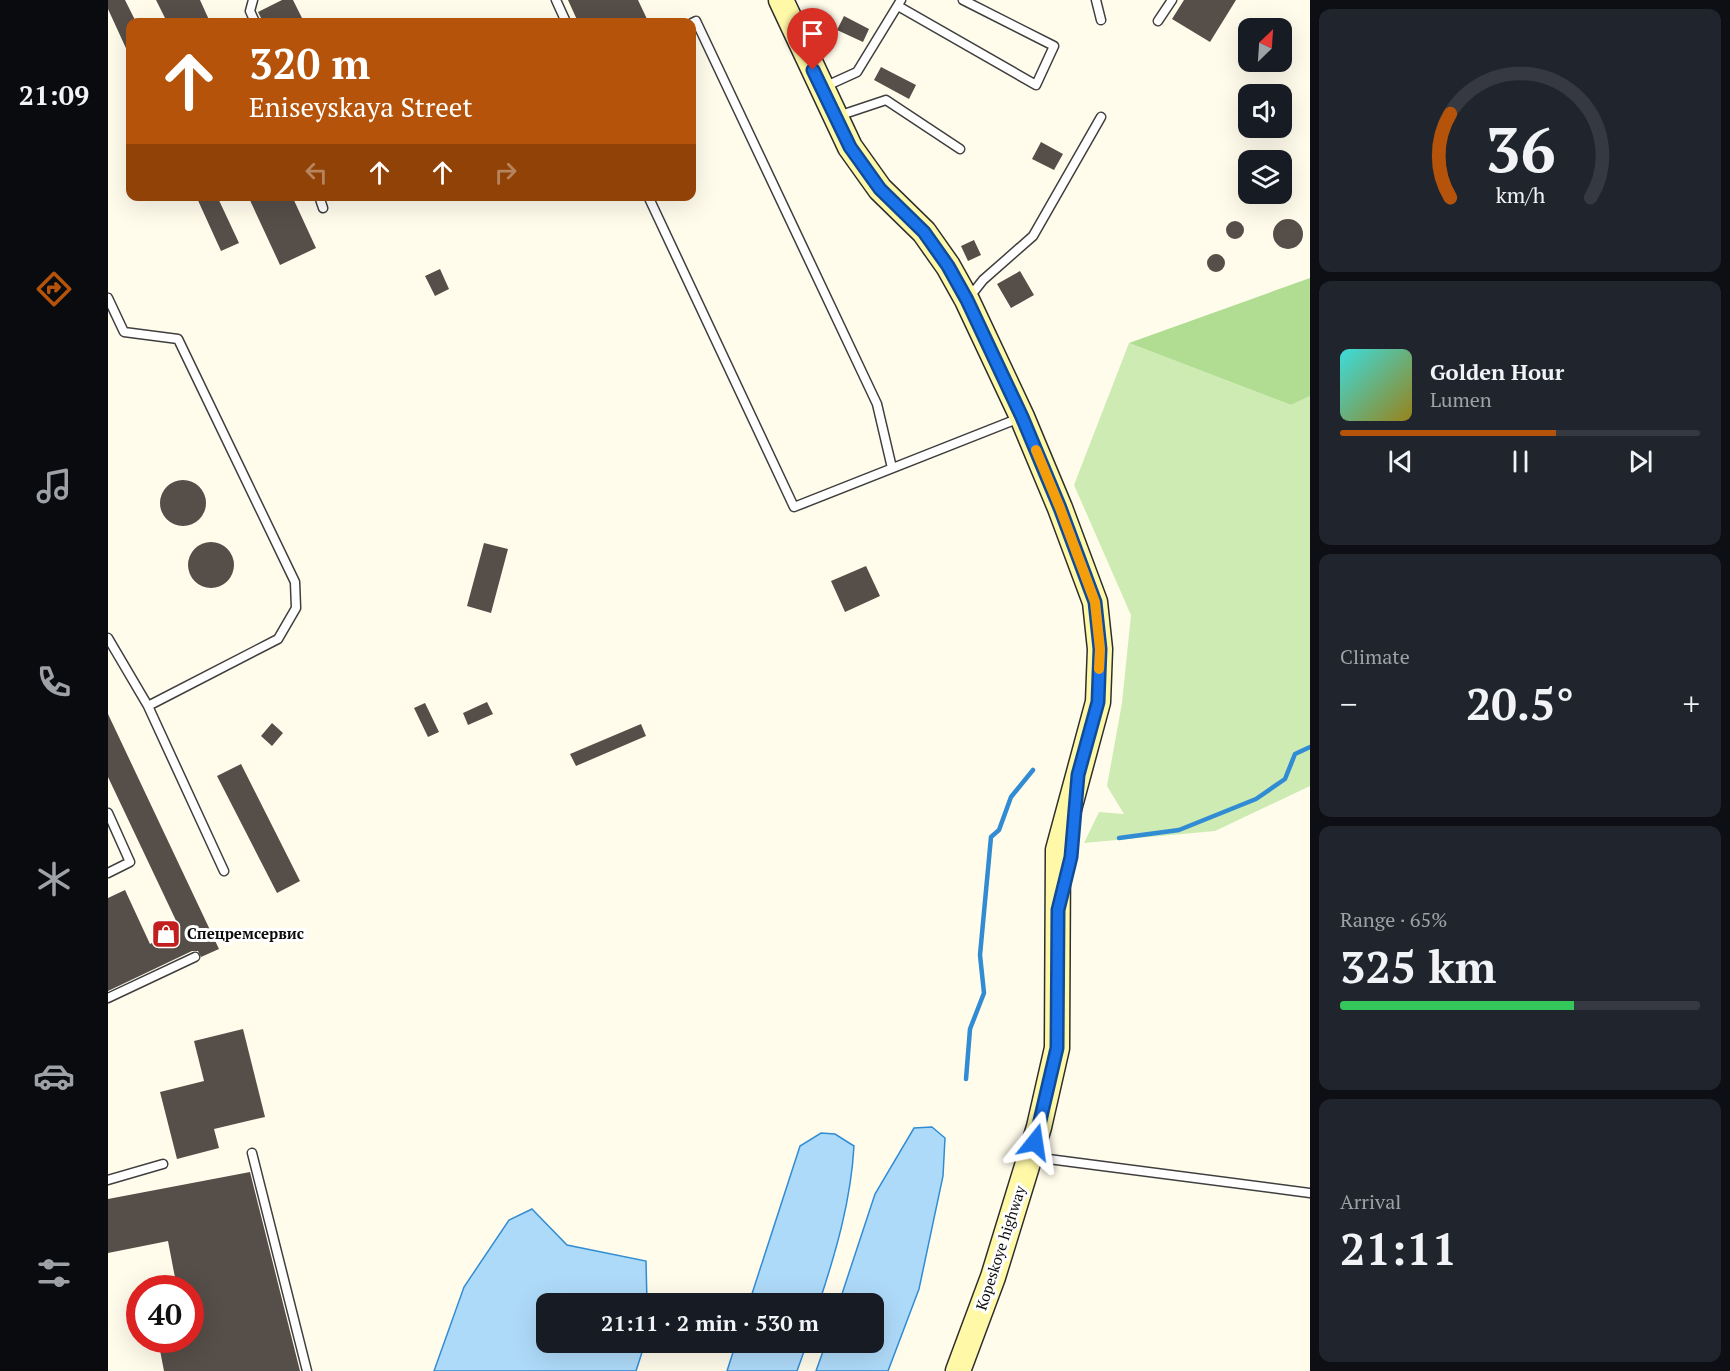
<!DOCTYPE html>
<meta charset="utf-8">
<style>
body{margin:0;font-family:"PT Serif",serif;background:#20242c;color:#f1f3f6;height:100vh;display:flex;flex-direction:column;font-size:22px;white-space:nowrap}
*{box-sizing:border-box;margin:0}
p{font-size:20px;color:#9ea1a6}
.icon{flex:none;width:33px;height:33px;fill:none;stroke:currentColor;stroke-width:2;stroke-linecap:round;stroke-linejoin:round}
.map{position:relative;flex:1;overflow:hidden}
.panel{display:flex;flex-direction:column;gap:9px;padding:9px;background:#0d0f14;width:420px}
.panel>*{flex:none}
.hud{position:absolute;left:18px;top:18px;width:570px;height:183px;border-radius:12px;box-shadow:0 6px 24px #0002;background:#b45309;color:#fff;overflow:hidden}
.needle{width:39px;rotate:25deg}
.fabs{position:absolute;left:1130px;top:18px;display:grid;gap:12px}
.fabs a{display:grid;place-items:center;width:54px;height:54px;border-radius:12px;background:#171b24;box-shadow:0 6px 24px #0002;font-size:30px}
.speed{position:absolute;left:18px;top:1275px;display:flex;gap:12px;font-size:30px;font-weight:700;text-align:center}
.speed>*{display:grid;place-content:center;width:78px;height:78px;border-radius:50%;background:#171b24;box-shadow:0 6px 24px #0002;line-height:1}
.speed .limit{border:9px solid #d22;background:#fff;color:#111}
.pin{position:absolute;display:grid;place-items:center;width:51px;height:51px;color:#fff;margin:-62px -26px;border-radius:50% 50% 50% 0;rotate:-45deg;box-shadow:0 0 6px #0007}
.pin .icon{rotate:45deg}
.me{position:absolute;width:66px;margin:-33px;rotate:15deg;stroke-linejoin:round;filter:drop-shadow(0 0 4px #0008)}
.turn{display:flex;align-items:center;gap:21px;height:126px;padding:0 24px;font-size:27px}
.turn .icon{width:78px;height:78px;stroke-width:2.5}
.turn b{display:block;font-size:42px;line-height:51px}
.lanes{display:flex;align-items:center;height:57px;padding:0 24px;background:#0003;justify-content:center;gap:30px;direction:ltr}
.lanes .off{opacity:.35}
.big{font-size:45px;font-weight:700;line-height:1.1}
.panel .card{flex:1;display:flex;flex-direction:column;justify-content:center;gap:9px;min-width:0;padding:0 21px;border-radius:12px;background:#20242c}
.panel .dial{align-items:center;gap:0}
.dial svg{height:156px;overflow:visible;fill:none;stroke:#363941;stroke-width:7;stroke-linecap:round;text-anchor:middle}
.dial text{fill:#f1f3f6;stroke:none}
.song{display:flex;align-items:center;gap:18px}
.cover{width:72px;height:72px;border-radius:9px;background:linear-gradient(135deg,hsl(180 70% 55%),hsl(50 70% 35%))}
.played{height:6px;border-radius:3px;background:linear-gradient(90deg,#b45309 60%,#363941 60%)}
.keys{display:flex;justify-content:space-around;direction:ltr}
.heat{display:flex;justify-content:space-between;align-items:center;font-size:33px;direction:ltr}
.charge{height:9px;border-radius:4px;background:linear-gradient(90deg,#34c759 65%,#363941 0)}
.trip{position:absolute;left:428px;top:1293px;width:348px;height:60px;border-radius:12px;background:#171b24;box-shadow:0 6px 24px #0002;font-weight:700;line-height:60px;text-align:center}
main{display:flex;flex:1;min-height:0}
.tab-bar{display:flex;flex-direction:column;width:108px;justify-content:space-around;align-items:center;background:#090b0e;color:#9ea1a6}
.tab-bar .icon{width:42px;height:42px}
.tab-bar .on{color:#b45309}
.tab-bar b{font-size:27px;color:#f1f3f6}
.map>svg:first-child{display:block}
.green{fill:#ceebb4}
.forest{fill:#b0dd92}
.water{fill:#aedaf9;stroke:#318cd4;stroke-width:1.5}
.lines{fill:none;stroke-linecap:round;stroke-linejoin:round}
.stream{stroke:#318cd4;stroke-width:4.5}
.building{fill:#564e48}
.lane-casing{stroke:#3f3f3f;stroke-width:11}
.secondary-casing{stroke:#2e2e2e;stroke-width:27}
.lane{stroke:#fff;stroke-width:8}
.secondary{stroke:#fff9a7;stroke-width:24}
.route-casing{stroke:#114b97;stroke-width:15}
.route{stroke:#1a73e8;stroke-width:10}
.slow{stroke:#f59e0b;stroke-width:10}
.labels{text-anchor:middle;stroke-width:6;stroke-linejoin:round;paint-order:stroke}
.poi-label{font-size:15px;font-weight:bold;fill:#0c0c0c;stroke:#fff;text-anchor:start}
.street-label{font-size:15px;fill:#0c0c0c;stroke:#fff}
</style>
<main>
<nav class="tab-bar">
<b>21:09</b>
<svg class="icon on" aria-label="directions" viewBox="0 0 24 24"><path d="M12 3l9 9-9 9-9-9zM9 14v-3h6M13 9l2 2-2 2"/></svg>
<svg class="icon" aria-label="music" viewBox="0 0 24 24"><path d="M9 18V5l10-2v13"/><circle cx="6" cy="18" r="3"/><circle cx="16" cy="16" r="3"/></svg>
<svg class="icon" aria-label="phone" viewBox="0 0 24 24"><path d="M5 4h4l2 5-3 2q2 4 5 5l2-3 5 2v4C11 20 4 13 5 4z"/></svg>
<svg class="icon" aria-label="climate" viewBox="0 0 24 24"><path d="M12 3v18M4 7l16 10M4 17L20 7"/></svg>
<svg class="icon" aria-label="car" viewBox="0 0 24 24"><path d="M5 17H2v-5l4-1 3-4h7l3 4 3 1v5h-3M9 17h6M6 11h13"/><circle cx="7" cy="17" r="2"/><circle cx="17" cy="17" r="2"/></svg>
<svg class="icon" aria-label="filters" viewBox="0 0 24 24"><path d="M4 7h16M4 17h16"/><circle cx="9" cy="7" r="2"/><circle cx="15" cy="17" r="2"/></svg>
</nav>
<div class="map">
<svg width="1202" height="1371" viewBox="0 0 1202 1371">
<rect width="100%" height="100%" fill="#fffcec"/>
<!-- green -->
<path class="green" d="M1021,343l162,62 19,-9v390l-95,45 -131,12 15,-31 25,2 -17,-28 15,-83 9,-88 -57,-130z"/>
<!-- forest -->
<path class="forest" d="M1202,278v118l-19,9 -162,-62z"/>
<!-- water -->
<path class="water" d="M824,1127l13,11 -2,38 -24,113 -31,82h-72l10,-28 47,-1v-38l-34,-1 36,-109 39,-66z
M713,1133l14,1 19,12c-3,54 -18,106 -35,157h-70l51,-157z
M424,1209l35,36 79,16 1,42 -101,1v38l99,1 -9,28h-202l30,-84 45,-67z
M628,1343v-1l71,1 -10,28h-70z"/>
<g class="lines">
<!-- stream -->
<path class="stream" d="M1011,838l60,-8 77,-31 29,-20 10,-25 15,-7
M858,1079l4,-50 14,-36 -4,-38 11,-118 8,-7 12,-33 22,-27"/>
</g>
<!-- building -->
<path class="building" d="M0,0h17l11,22h-6v35l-22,-48z
M48,0h44l10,22h-43z
M174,0h11l11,22h-41l-5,-10z
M460,0h70l9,19 -7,3h-62z
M1076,0h52l-26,42 -38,-23z
M736,16l25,13 -6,13 -26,-12z
M773,67l35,18 -7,14 -35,-19z
M933,142l22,12 -9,16 -22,-11z
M88,196h21l22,47 -18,8z
M140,196h44l24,52 -36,17z
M1165 234a15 15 0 1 1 30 0a15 15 0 1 1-30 0Z
M1118 230a9 9 0 1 1 18 0a9 9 0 1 1-18 0Z
M866,240l7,15 -13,6 -7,-15z
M1099 263a9 9 0 1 1 18 0a9 9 0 1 1-18 0Z
M332,269l9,20 -14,7 -10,-20z
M912,271l14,24 -23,13 -14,-24z
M52 503a23 23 0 1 1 46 0a23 23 0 1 1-46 0Z
M80 565a23 23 0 1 1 46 0a23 23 0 1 1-46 0Z
M376,543l24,6 -17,64 -24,-7z
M758,566l14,30 -35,16 -14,-31z
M379,702l6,12 -25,11 -5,-12z
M317,703l14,29 -11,5 -14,-29z
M0,714l111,235 -18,8 -3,-6h-6l-84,40v-93l17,-8 25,54 30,-15 -72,-152z
M164,723l11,10 -11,13 -11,-10z
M533,724l5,12 -70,30 -6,-12z
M133,764l59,117 -23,12 -60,-117z
M135,1029l22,88 -51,12 5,19 -42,11 -17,-67 44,-11 -10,-40z
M142,1172l50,199h-136l-6,-31h32v-52h-13l-9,-47 -60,12v-54z"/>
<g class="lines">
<!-- lane casing -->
<g class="lane-casing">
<path id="lane" d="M145,0l-3,11 5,11
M448,0l10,22
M988,0l5,20
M790,6l138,79 18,-39 -91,-46
M1050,21l14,-21
M584,23l4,-2 181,383 15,64
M716,87l33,-15 44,-72
M730,116l48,-16 74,49
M211,196l4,12
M540,196l146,311 228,-90
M0,298l16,34 54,7 117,243 1,26 -18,31 -130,67
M860,299l15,-19 50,-44 68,-119
M0,638l40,68 76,165
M0,813l22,49 -22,11
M0,998l87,-41
M144,1153l55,218
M925,1157l277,36
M0,1180l55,-16"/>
</g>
<!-- secondary casing -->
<g class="secondary-casing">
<path id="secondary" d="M673,0l69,147 30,42 44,43 24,34 19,34 55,117 38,91 35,94 5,47 -2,53 -40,148 -1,198 -18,79 -46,150 -35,94"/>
</g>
<!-- lane -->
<use href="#lane" class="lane"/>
<!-- secondary -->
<use href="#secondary" class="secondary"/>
</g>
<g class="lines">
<!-- route casing -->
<g class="route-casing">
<path id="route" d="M705,70l37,77 30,42 44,43 24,34 19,34 55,117 38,91 35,94 5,47 -2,53 -20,73 -7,82 -13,53 -1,138 -22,94"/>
</g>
<!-- route -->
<use href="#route" class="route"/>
<!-- slow -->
<path class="slow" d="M928,450l24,58 35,94 5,47 -1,20"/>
</g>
<!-- icons -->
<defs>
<g id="shop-square" transform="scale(1.5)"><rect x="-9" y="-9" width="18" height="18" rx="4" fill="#c31e1e" stroke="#fff"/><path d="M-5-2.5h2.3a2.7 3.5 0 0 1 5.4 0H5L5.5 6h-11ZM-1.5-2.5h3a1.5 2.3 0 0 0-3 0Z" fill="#fff"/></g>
</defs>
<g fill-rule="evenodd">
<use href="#shop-square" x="58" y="934"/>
</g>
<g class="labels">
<!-- poi labels -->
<g class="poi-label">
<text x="79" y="939">Спецремсервис</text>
</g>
<!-- street labels -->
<g class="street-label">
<text transform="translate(893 1248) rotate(-72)" y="5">Kopeskoye highway</text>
</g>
</g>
</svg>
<div class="fabs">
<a><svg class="needle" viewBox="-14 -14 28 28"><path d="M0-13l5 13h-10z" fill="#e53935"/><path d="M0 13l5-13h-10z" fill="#9ea1a6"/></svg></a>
<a><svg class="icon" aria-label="sound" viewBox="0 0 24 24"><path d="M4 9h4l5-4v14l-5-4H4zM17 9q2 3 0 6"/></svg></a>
<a><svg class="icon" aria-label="layers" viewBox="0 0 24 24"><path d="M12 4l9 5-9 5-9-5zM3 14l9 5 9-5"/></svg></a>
</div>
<div class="speed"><div class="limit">40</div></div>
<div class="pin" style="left:705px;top:70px;background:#d93025"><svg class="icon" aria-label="arrive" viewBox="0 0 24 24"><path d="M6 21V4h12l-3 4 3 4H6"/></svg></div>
<svg class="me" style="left:927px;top:1142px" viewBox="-20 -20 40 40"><path d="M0-17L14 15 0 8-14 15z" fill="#1a73e8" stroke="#fff" stroke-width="4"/></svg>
<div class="trip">21:11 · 2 min · 530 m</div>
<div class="hud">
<div class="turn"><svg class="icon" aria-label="ahead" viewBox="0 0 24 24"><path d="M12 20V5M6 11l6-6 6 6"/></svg><div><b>320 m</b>Eniseyskaya Street</div></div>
<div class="lanes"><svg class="icon off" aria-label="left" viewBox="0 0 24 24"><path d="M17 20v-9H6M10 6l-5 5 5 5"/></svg><svg class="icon" aria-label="ahead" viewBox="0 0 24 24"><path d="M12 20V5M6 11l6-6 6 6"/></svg><svg class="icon" aria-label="ahead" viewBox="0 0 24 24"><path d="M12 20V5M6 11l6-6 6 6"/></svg><svg class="icon off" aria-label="right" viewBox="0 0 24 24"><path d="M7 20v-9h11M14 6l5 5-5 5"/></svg></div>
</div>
</div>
<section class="panel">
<div class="card dial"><svg viewBox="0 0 100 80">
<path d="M14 69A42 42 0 1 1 86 69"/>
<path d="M14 69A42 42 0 0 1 14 26" stroke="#b45309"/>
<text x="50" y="56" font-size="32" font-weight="700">36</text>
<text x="50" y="72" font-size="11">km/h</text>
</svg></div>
<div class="card">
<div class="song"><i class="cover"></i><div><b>Golden Hour</b><p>Lumen</p></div></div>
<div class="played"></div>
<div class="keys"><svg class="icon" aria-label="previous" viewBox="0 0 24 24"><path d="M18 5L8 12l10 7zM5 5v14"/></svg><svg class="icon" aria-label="pause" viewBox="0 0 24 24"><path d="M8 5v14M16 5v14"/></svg><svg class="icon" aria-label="next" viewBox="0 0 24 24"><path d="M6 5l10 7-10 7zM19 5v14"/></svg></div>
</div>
<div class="card"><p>Climate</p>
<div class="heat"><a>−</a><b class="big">20.5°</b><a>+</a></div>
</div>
<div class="card"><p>Range · 65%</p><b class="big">325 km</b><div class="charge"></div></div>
<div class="card"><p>Arrival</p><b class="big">21:11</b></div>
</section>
</main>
